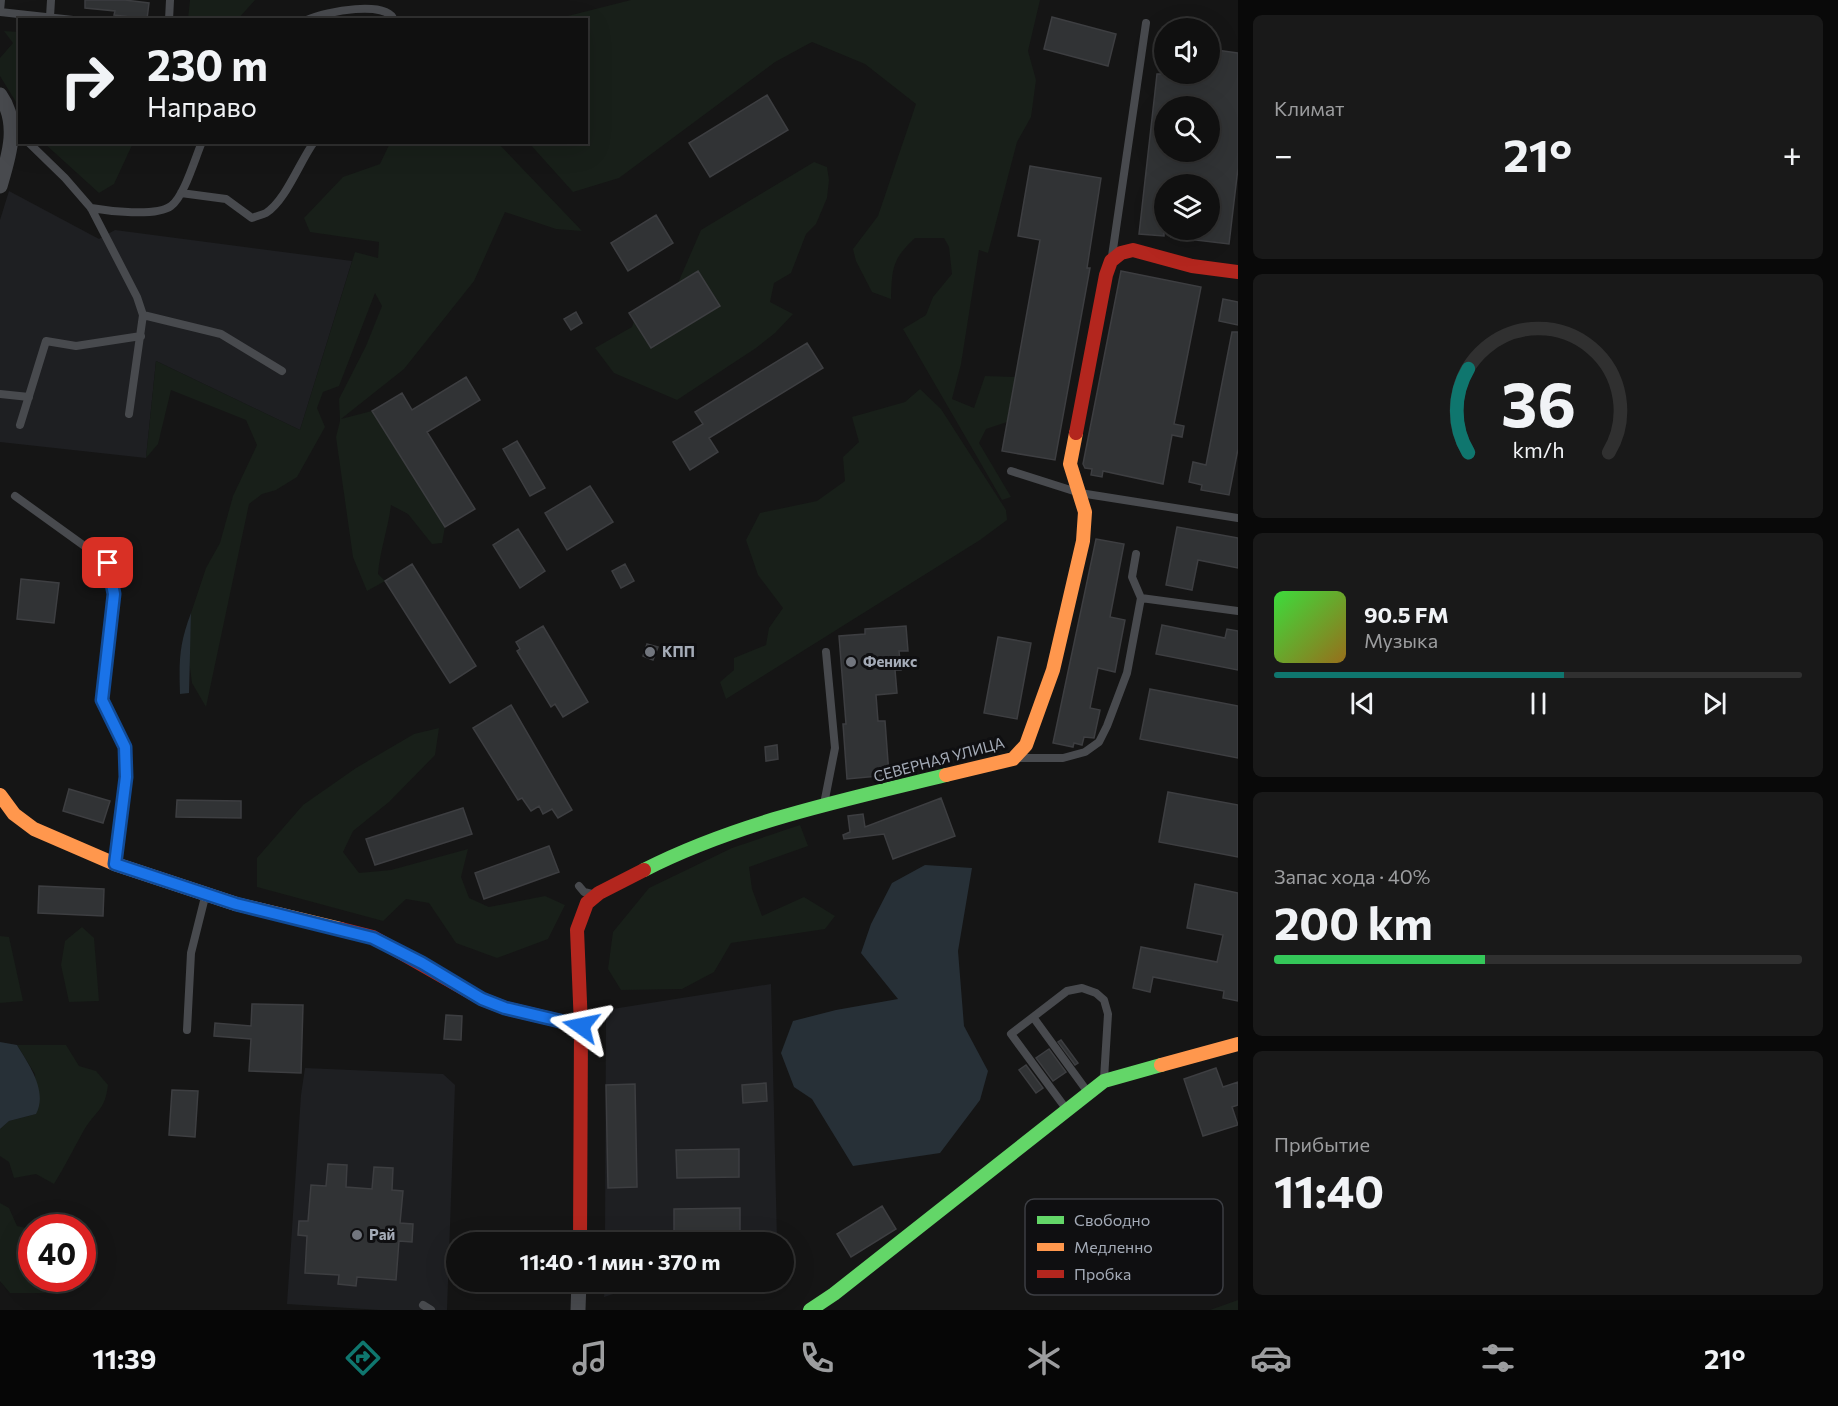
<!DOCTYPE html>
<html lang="ru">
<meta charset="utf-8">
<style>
body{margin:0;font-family:Commissioner,sans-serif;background:#191919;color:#f1f3f6;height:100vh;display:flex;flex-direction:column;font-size:22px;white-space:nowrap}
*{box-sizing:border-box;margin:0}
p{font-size:20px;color:#9c9d9f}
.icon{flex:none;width:33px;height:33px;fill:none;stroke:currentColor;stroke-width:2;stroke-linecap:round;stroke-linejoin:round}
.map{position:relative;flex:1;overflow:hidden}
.side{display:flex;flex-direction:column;gap:15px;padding:15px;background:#090909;width:600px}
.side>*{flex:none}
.top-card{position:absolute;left:18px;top:18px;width:570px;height:126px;border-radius:0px;box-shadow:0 6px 24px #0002,0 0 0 2px #303030;background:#101010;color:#f1f3f6;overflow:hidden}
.controls{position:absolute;left:1154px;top:18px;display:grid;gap:12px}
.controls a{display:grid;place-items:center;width:66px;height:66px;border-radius:50%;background:#101010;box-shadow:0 6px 24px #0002,0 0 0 2px #303030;font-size:30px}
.speed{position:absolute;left:18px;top:1214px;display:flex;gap:12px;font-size:30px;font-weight:700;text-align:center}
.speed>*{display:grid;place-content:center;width:78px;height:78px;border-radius:50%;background:#101010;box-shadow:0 6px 24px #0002,0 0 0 2px #303030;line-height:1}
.speed .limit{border:9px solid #d22;background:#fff;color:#111}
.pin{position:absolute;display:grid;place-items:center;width:51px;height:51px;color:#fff;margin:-26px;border-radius:12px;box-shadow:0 3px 9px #0006}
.me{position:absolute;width:66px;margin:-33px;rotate:282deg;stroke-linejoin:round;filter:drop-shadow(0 0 4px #0008)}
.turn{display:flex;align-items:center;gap:21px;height:126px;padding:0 30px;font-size:27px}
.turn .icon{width:78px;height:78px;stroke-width:2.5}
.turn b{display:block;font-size:42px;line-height:51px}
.big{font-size:45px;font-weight:700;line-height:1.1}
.side .card{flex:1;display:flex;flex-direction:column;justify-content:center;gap:9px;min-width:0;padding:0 21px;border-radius:9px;background:#191919}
.side .dial{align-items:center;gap:0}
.dial svg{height:156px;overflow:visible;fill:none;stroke:#303030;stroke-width:7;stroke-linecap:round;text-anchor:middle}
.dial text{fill:#f1f3f6;stroke:none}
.song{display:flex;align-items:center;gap:18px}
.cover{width:72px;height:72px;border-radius:9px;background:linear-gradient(135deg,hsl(120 70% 55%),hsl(40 70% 35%))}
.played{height:6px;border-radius:3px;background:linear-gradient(90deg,#0f766e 55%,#303030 55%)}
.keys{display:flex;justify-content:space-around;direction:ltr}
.heat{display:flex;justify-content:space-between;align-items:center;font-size:33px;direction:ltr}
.charge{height:9px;border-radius:4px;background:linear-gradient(90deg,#34c759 40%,#303030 0)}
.trip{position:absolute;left:446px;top:1232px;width:348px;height:60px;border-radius:30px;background:#101010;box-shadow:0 6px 24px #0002,0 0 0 2px #303030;font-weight:700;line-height:60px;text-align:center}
.tab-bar{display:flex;height:96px;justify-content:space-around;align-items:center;background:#060606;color:#9c9d9f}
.tab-bar .icon{width:42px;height:42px}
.tab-bar .current{color:#0f766e}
.tab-bar b{font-size:27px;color:#f1f3f6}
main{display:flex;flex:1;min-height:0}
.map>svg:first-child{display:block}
.built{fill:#1e1f22}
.green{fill:#181f19}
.water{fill:#273037}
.building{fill:#313335;stroke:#3d3e41;stroke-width:1.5;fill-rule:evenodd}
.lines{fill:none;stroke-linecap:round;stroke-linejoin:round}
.lane{stroke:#484a4e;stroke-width:8}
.street{stroke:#484a4e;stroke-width:15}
.fast{stroke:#63d668;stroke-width:14}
.slow{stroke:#ff974d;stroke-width:14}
.jam{stroke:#b3261e;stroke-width:14}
.route-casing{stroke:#114b97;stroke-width:15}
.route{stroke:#1a73e8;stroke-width:10}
.poi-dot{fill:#72767e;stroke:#0f0f11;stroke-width:2}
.labels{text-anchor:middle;stroke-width:6;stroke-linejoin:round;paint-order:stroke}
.poi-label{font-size:15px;font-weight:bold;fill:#a4abb7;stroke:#0f0f11;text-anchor:start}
.street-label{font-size:15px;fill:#a4abb7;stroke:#0f0f11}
.key{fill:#0f0f11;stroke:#3c3e43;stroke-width:1.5}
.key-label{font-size:16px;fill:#a4abb7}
</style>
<main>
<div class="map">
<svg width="1238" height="1310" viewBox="0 0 1238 1310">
<rect width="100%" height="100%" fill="#151515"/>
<!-- built -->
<path class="built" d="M9,191l90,48 16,-9 237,31 -52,169 -144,-69 -10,97 -146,-16v-222z
M771,984l6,257 -172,1 1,-232z
M305,1068l138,6 12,11 -8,225h-67l-93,-6 14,-209z
M605,1281h48l-49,16z"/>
<!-- green -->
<path class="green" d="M190,0h65l-17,19h-50z
M631,0h409l-12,51 8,29 -5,37 -14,25 -29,111 -9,-3 -18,114 -9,35 22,9 11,-32 30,1 -8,45 -21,7 -7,14 32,54 -9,3 -99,-171 23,-14 7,-18 19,-23 -3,-27 -5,-9h-29c-23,21 -23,31 -24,61l-19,-7 -16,-31 -3,-12 25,-33 38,-112 -51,-40 -53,-22 -37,20 -156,116 -46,14 -44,-49 57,-1v-122l-30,-1z
M4,31l15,1v75l-19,-31v-18l13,-15z
M44,143h89l-19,41 -15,9z
M390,143h108l84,88 -26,-2 -51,-17 -31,69 -70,88 -63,50 31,-8 73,116 -3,16 -10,1 -24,-30 -17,-9c-3,24 -11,45 -13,69l7,7 -18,10 -14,-34 -17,-120 4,-16 -1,-22 27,-53 16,-40 -7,-13 -36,93 -16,6 -6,16 8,19 -28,50 -21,13 -14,4 -13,10 -43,203 -14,-24 -3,-23 2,-47 15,-45 14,-25 13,-47 24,-51 -11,-25 -75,-30 -13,54 -12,14 10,-97 144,69 55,-178 23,6 1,-16 -69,-10 -6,-14 39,-41 37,-13z
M814,162l13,5 2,13 -2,18 -11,26 -10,10 -15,39 -17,10 -4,19 23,12 -18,19 -19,15 -79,52 -63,-27 -19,-25 37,-21 2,-6 18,27 68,-42 -22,-35 -20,12 23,-53z
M920,389l21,20 65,101 1,10 -27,20 -254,159 -6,-17 14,-12v-12l32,-13 3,-17 14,-20 -25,-33 -12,-35 14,-27 57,-12 28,-20 -2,-24 16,-15 -7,-25 53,-15z
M439,728l-4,27 -46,47 -36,29 -10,21 16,21 32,-3 77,-21 -7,28 8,21 20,9 56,-11 20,9 -17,34 -51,19 -41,-15 -27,-40 -23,-4 -23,22 -126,-34v-29l46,-53 53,-37 58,-34z
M800,825l8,21 -59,21 3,22 10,27 42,-19 31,19 -10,13 -94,14 -17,29 -32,17 -61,1 -13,-21 5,-37 36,-44 83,-40z
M82,927l12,11 5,63 -30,1 -8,-37 4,-24z
M0,936l9,1 14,64 -23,2z
M17,1045h49l13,21 17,5 12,14c-3,26 -12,25 -24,45 -10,18 -19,36 -30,54l-18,-10 -22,4 -5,-16 -9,-6v-27l9,-8 27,-7 -1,-40z
M0,1203l9,5 8,18 14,3 1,49h18l-5,15h-35l-10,-12z
M1238,1300v10h-28z"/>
<!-- water -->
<path class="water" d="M191,613l-2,80 -9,1c-1,-34 -1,-49 11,-81z
M925,865l47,3 -14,83 6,75 24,45 -8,29 -40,53 -87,13 -41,-67 -18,-12 -13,-34 12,-32 43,-11 62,-11 -37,-46 10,-29 21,-41z
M0,1042l17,3c12,20 31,46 19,69l-27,7 -9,8z"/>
<!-- building -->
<path class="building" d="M85,0h40l24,3 -2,16 -33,-4 1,-4 -30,-3z
M1052,17l64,17 -8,32 -64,-17z
M1209,49l29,4v115l-9,76 -58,-7v-7h38v-46h-45v52l-25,-2 18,-160h52zM1164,106h45v46h-45z
M767,95l21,35 -78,47 -21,-34z
M1030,166l71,12 -14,90h3l-35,192 -53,-9 38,-211 -22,-4z
M656,215l17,28 -45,28 -17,-28z
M698,271l22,35 -69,42 -22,-35z
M1121,271l80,16 -27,137 10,2 -2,11 -10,-2 -9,49 -60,-13 -1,6 -11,-2 1,-6 -7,-1 -2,-4z
M1223,299l15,3v23l-19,-4z
M576,312l6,11 -11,7 -7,-11z
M1232,332h6v117l-9,46 -28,-5 1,-5 -13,-3 4,-20 13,3z
M807,343l16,25 -114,70 9,14 -28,18 -17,-28 30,-18 -8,-12z
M466,377l14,23 -53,32 48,77 -30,18 -73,-116 30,-18 10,17z
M517,441l28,47 -15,8 -27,-47z
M590,486l23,36 -46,28 -22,-37z
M1177,527l61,11v30l-40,-8 -6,30 -26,-5z
M518,529l27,42 -25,17 -27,-43z
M1096,539l28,5 -14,73 15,3 -10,52 -17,-4 -8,40 10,2 -6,28 -10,-1 -2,8 -8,-2 -1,4 -20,-4z
M412,564l64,102 -26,17 -65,-102z
M625,564l9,17 -13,7 -9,-17z
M21,579l38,4 -5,40 -37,-4z
M1162,625l63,13 2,-9 11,2v39l-82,-16z
M543,626l45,76 -25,15 -8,-13 -4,3 -34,-56 3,-2 -4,-7z
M906,626l2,25h-9l2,19h-6l2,23 -21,2 2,26h7l4,54 -42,4 -4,-55h3l-7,-88 26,-2v-5z
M998,637l33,6 -14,76 -33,-6z
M647,644l11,3 -5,13 -10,-4z
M1150,689l88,17v52l-98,-19z
M511,705l61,105 -14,8 -6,-9 -9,5 -4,-8 -8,5 -9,-13 -4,2 -45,-72z
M777,745l1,14 -12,2 -1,-14z
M69,789l41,12 -7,22 -40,-12z
M1168,792l70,13v52l-79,-15z
M941,798l14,38 -62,23 -9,-25 -40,5 -1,-4 7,-3 -2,-16 15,-2 2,13z
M177,800l64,1v17l-65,-1z
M463,808l9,26 -97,31 -9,-26z
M549,846l10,26 -75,27 -9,-26z
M1195,884l43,9v108l-15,-3 1,-7 -71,-14 -3,15 -17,-4 8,-41 76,15 6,-27 -36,-7z
M39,886l65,3 -1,27 -65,-3z
M252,1004l51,1 -2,68 -52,-2 2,-32 -37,-3 1,-13 36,3z
M446,1015l16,1 -1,24 -17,-1z
M1061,1040l17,23 -3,2 -17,-23z
M1049,1049l17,23 -13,9 -17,-23z
M1026,1065l17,23 -7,5 -17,-23z
M1216,1068l7,19 15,-5v23l-6,2 6,18 -35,11 -19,-57z
M766,1083l1,18 -24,2 -1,-18z
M635,1084l2,103 -29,1 -2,-103z
M172,1090l26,1 -3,46 -26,-2z
M739,1149v28l-62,1 -1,-28z
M328,1164l19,1 -1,22 26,2 2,-22 19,1 -1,22 11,1 -3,32 13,1 -1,18 -13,-1 -3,39 -39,-3 -1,9 -18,-2 1,-9 -34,-2 2,-37 -9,-1 1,-14h9l3,-36 15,1z
M882,1206l14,23 -45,28 -14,-23z
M740,1208v33l-66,1v-33z"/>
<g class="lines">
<!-- lane -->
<path class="lane" d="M0,11l1,-11
M0,12l73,8
M50,17l1,-17
M169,20l1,-20
M307,20c20,-9 80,-20 87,0
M28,142l37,36 26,30 46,89 6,18 -14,99
M181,193l45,6 26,19c4,-2 10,-3 14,-5 20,-13 33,-50 48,-71
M91,208c17,3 65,9 80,-2 13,-9 24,-48 31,-64
M1112,256l34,-233
M143,315l78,19 61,37
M0,394l29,3
M20,425l26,-84 30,5 65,-10
M1011,471l69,22 158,25
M15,496l93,67 6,31 -12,106 23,48 1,29 -11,86
M1141,598l97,13
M1017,758h46l22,-6 14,-10 8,-16 20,-53 14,-75 -9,-21 4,-23
M824,804l11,-56 -9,-96
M579,886l5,6 8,2
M1033,1017l54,74
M187,1030l4,-77 14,-56
M1067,1110l-56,-76 56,-43 15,-3 14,5 8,7 4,14 -4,65
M423,1305l8,5"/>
<!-- street -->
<path class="street" d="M0,95c20,28 9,61 0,91
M578,1310l1,-29"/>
<!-- fast -->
<path class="fast" d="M644,870c94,-48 200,-70 302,-95
M810,1310l24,-16 270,-213 57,-16"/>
<!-- slow -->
<path class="slow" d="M946,775l67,-16 13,-14 27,-75 30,-129 2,-29 -15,-48 6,-31
M0,795l14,19 20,15 81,35 121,40 105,25
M1161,1065l77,-21"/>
<!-- jam -->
<path class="jam" d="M1076,433l30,-158 5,-14 10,-8 12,-3 59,16 46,6
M341,929l32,8 109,62 23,9 76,18
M580,1242l1,-216 -4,-96 10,-27 12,-10 45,-23"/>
</g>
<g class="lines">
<!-- route casing -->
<g class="route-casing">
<path id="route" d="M108,563l6,31 -12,106 23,47 1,30 -11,87 121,40 137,34 49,25 60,36 23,9 76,18"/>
</g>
<!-- route -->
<use href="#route" class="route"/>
</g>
<!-- markers -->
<g class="poi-dot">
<circle cx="650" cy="652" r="6"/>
<circle cx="851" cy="662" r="6"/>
<circle cx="357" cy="1235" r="6"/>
</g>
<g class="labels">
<!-- poi labels -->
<g class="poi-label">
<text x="662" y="657">КПП</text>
<text x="863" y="667">Феникс</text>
<text x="369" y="1240">Рай</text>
</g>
<!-- street labels -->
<g class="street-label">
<text transform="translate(939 760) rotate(-15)" y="5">СЕВЕРНАЯ УЛИЦА</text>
</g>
</g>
<!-- legend -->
<rect x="1025" y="1199" width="198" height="96" rx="9" class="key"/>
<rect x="1037" y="1216" width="27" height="8" fill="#63d668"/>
<rect x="1037" y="1243" width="27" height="8" fill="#ff974d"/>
<rect x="1037" y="1270" width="27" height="8" fill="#b3261e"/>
<g class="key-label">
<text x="1074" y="1226">Свободно</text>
<text x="1074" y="1253">Медленно</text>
<text x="1074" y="1280">Пробка</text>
</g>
</svg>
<div class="controls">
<a><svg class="icon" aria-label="sound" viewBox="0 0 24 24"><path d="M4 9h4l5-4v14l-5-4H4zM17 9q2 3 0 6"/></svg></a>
<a><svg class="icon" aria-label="search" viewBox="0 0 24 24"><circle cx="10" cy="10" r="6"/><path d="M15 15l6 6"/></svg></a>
<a><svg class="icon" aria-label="layers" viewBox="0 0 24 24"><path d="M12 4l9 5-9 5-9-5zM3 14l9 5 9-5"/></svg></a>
</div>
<div class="speed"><div class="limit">40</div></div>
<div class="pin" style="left:108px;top:563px;background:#d93025"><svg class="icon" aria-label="arrive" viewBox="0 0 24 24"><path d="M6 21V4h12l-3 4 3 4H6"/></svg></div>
<svg class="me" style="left:581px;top:1026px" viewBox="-20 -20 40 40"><path d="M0-17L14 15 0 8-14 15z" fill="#1a73e8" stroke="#fff" stroke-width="4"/></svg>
<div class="trip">11:40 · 1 мин · 370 m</div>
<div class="top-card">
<div class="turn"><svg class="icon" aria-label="right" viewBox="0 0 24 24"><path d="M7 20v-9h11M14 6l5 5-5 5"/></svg><div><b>230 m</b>Направо</div></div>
</div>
</div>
<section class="side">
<div class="card"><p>Климат</p>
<div class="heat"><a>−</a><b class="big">21°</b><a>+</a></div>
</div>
<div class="card dial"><svg viewBox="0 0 100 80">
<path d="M14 69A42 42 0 1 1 86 69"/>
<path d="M14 69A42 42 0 0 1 14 26" stroke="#0f766e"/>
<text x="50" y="56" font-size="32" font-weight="700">36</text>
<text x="50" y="72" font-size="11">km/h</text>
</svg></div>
<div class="card">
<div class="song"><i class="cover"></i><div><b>90.5 FM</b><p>Музыка</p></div></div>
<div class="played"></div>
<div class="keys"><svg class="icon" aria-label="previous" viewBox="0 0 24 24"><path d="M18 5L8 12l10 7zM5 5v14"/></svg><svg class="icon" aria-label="pause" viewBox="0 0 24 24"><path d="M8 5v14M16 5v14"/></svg><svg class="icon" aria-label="next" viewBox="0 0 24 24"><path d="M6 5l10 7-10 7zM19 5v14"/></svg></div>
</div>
<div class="card"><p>Запас хода · 40%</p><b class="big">200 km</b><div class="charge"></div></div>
<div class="card"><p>Прибытие</p><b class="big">11:40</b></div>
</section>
</main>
<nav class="tab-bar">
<b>11:39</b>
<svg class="icon current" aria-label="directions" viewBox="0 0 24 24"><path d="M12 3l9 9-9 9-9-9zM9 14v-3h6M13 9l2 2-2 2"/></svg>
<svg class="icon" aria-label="music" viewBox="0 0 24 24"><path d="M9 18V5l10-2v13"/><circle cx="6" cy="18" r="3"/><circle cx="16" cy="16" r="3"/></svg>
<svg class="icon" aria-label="phone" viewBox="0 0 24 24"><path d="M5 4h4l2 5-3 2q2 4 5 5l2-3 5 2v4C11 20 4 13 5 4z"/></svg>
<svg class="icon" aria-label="climate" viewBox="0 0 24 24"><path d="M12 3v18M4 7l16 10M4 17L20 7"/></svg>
<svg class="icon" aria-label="car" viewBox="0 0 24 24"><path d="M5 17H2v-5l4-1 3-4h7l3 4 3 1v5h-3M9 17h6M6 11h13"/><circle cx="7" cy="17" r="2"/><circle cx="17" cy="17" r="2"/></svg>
<svg class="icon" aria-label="filters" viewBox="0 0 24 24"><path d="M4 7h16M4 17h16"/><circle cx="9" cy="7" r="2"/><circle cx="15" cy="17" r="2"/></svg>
<b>21°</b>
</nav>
